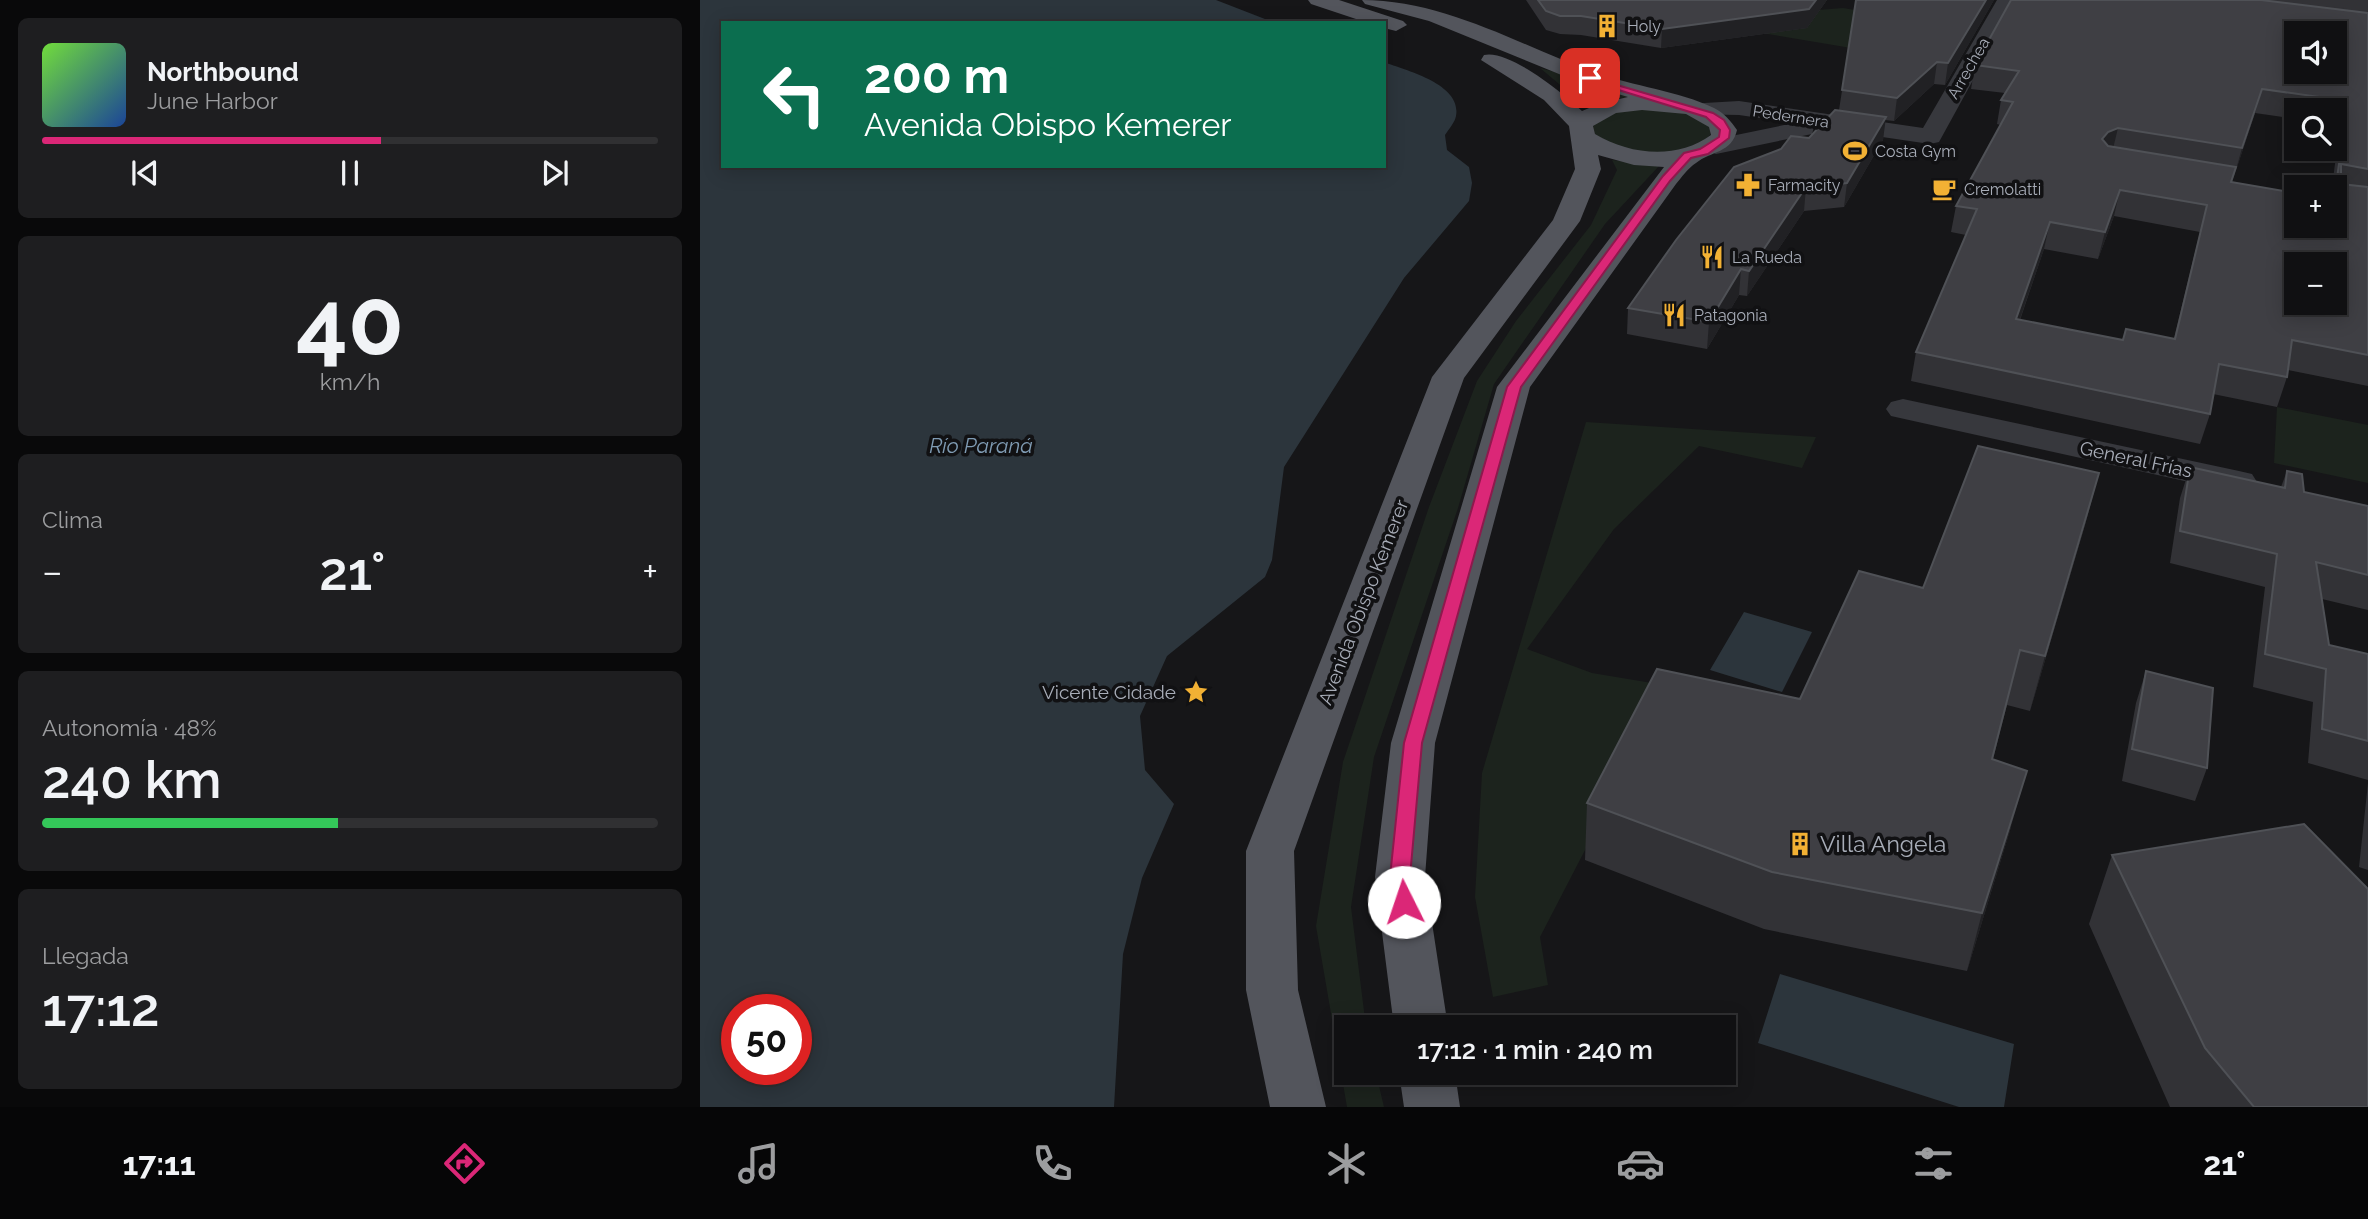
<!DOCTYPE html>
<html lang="es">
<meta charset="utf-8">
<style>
body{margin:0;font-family:Raleway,sans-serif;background:#1e1e20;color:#f1f3f6;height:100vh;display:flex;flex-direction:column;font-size:26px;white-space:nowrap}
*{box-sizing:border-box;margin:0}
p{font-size:23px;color:#9c9d9f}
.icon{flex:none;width:38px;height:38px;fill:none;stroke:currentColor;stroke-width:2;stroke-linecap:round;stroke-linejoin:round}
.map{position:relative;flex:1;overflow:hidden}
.sheet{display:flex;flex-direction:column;gap:18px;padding:18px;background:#09090a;width:700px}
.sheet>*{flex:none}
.top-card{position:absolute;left:21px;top:21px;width:665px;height:147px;border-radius:0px;box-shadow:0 4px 18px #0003,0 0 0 2px #303032;background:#0b6e4f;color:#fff;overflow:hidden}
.controls{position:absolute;left:1584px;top:21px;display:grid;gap:14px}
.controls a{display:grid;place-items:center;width:63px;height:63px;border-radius:0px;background:#101012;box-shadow:0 4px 18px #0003,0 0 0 2px #303032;font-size:35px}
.speed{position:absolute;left:21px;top:994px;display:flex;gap:14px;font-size:35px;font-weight:700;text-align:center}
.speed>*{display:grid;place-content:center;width:91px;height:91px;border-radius:50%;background:#101012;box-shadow:0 4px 18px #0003,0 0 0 2px #303032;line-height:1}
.speed .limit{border:10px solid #d22;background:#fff;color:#111}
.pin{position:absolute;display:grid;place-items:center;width:60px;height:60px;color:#fff;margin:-30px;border-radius:14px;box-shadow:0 4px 10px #0006}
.me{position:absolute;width:77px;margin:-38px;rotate:356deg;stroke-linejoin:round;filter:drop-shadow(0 0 5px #0008)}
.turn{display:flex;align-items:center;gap:24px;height:147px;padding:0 28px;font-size:32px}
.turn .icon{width:91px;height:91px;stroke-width:2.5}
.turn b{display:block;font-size:49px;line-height:60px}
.big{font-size:52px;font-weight:600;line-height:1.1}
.sheet .card{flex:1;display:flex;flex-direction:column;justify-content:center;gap:10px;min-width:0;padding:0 24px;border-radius:10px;background:#1e1e20}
.sheet .dial{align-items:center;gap:0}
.dial b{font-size:91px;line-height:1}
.song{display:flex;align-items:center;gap:21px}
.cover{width:84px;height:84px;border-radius:10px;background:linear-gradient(135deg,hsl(100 70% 55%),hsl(220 70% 35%))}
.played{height:7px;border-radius:4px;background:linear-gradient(90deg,#db2777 55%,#303032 55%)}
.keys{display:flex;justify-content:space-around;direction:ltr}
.heat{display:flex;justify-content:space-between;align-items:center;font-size:38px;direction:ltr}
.charge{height:10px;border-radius:5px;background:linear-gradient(90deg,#34c759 48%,#303032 0)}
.trip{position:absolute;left:634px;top:1015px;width:402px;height:70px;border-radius:0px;background:#101012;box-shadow:0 4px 18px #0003,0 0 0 2px #303032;font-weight:600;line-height:70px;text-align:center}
.menu{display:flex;height:112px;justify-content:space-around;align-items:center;background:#060607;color:#9c9d9f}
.menu .icon{width:49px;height:49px}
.menu .current{color:#db2777}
.menu b{font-size:32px;color:#f1f3f6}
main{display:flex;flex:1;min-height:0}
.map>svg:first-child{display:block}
.green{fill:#1c231d}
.water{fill:#2c353c;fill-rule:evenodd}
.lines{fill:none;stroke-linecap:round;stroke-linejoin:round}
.minor{fill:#37383d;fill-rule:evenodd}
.major{fill:#53555c;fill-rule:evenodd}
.wall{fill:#323236;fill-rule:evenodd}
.shaded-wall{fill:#212124}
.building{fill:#3f3f44;stroke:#4f5156;stroke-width:2;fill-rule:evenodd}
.route{fill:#db2777;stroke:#8e194d;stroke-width:2}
.labels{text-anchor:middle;stroke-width:7;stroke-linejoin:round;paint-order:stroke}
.far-poi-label{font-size:16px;fill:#a8adb8;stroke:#111113;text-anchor:start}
.far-street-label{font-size:16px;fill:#a8adb8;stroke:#111113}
.street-label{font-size:19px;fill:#a8adb8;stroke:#111113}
.poi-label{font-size:19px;fill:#a8adb8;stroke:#111113;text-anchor:end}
.water-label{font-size:21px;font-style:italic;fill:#7f9bb3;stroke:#111113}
.near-poi-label{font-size:23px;fill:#a8adb8;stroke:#111113;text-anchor:start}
</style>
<main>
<section class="sheet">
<div class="card">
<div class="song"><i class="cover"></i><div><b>Northbound</b><p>June Harbor</p></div></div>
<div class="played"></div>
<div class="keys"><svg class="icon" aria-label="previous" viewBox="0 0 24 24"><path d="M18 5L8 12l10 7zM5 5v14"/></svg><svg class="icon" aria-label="pause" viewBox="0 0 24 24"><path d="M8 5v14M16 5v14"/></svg><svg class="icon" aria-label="next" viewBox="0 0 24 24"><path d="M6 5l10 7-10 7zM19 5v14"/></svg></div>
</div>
<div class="card dial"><b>40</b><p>km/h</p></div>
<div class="card"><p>Clima</p>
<div class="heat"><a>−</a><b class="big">21°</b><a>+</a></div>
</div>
<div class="card"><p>Autonomía · 48%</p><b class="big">240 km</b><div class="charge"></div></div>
<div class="card"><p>Llegada</p><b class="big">17:12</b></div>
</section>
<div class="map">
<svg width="1668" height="1107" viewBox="0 0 1668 1107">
<rect width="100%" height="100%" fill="#161618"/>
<!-- green -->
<path class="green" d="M1143,8l41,7 -15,36 -107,-18 44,-22z
M840,68l114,31c-20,-1 -49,-5 -64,11z
M945,107l50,8 16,13 -1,7c-19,21 -65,22 -91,13 -8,-3 -16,-9 -24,-14l-2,-7c12,-17 33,-17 52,-20z
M912,160l47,6 -54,58 -111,160 -36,124 -84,249 -23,150 15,120h-20v46h30l8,34h-37l-31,-181 27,-164 86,-255 48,-126 39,-60 75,-96 26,-55z
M1577,407l91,18v58l-94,-20z
M886,422l230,15 -14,31 -103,-22 -85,83 -87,120 65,24 78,13 -130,251 8,48 -55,12 -18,-100 7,-124z"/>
<!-- water -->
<path class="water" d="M0,0h516l59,23h-552v143h661v-104c23,9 78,22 72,54 -1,6 -7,13 -11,19l2,15 22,17 3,16 -3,18 -65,77 -120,189 -12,93 -7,17 -98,79 -27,60 5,54 29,34 -32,74 -19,76 -9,153h-414zM37,1010h59v59h-59z
M1044,612l68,20 -30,60 -72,-22z
M1080,974l234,70 -10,63h-45l-201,-64z"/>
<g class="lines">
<!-- minor -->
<path class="minor" d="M1297,0h20l-78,142 -9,2 -116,-17 -2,7 -96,20 -9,-3 -4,-5 4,-5 87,-18 -55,-8 -52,-1 -4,-5 4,-5 52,-3 184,27z
M1203,399l336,72 13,3 5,8 -5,8 -13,3 -348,-77 -5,-7 5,-7z"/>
<!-- major -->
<path class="major" d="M608,0h31l64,21 4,4 -11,6 -12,-3v-5h-16l-57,-19z
M662,0c83,0 157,45 234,73 37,13 83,18 118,35 10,5 17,13 23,22 -5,23 -26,21 -41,33 -8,5 -14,14 -20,21l-146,203 -95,356 -10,134 23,150h-54l-19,-150 16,-134 106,-356 167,-220 -30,-2 -36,-10 3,14 -21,52 -116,157 -170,473 4,139 28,117h-56l-24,-117v-139l186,-474 121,-157 22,-51 -6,-43 -25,-26 -63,-40 3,-5c25,-6 80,39 98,56l19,-8 27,-6 -47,-14 -152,-62 -64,-17zM942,110l44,4 23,13 2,8c-34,25 -81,20 -116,-1l-2,-8 23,-13z
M699,1073h56l5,34h-56z"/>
</g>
<!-- wall -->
<path class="wall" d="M826,0h301l-20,28 -146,20 -80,-13 -21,-1 -14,-4z
M1156,0h138l-49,85 -11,-1 -40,37 -9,-1 -2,20 -39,67 -40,4 -57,85 -8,-1 -32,54 -80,-15 1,-26 211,-198z
M1311,0h357v386l-80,-16 -1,7 -10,30 -64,-13 -3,20 -10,30 -289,-63 5,-29 50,-117 -15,-3 5,-26 45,-81 -4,-1 4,-24 4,-7 -34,-4 4,-24zM1596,110h38v14l6,1 -8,62h2v39l-102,-44 23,-69 41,6zM1414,216l86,16 -26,106 -51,2 -103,-20 24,-71 54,10z
M1490,467l91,20 6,-16 17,21 64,14v104l-46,-11 7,46 39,9v126l-60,-17 5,-61 -60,-15 12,-100 -95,-24 10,-65z
M1399,473l-14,52 -55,186 -23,-6 -14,54 18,68 -44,144 -203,-42 -179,-69 2,-57 213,-104 123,-111z
M1446,671l61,97 -12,33 -73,-20 14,-78z
M1668,783v87l-9,-3z
M1412,855l256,252h-198l-81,-183z"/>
<!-- shaded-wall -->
<path class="shaded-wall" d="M1116,0h11l-20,28 -146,20 1,-19z
M1286,0h8l-49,85 3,-22z
M1237,62l-3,22 -40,37 3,-23z
M1562,89l-7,24 -20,60 7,-25z
M1186,117l-3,23 -39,67 3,-24z
M1418,128l-6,25 -10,-14 6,-7z
M1106,187l-2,24 -57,85 2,-25z
M1420,190l-6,26 -16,43 7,-27z
M1350,222l-6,27 -34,99 6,-29z
M1041,269l-2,26 -32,54 2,-27z
M1399,473l-14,52 -55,186 15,-55z
M1327,771l-16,56 -44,144 15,-58z"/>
<!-- building -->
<path class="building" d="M838,0h278l-7,9 -147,20 -81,-13h-21l-14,-5z
M1156,0h130l-38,63 -11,-1 -40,36 -55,-8z
M1311,0h250l107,13v156l-27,-5v20l27,3v168l-76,-15 -5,37 -68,-13 -9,50 -294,-62 61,-143 -21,-3 57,-104 -12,-2 18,-29 -44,-6zM1596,33h38v39h-38zM1562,89l86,12 -14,98v27h-38v-33l-65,-11 5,-15 -128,-21 -6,-7 6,-7 10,-4 124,20zM1420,190l87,15 -32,134 -49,-10 -3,11 -107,-21 34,-97 55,10zM1596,264h38v39h-38z
M1135,110l51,7 -39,66 -41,4 -57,84 -8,-2 -32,53 -81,-14 48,-68 58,-73 47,-18 10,-13 18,2z
M1278,446l121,27 -54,183 -25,-6 -28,109 35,12 -45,142 -210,-41 -185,-69 70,-134 143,30 59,-128 64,17z
M1490,467l95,21 2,-17 15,3 2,18 64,14v69l-52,-13 13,83 39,9v87l-46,-12 4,-60 -61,-15 12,-100 -97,-23z
M1446,671l67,17 -6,80 -75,-19z
M1604,824l64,65v218h-114l-49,-59 -93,-193z"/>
<!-- route -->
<path class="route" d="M886,76l127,37 11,7 6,10 -1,8 -21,16 -17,4 -21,23 -149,206 -99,356 -12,134 4,25 -3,6h-15l-6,-31 14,-134 103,-356 156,-211 21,-23 16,-4 19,-12 1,-7 -14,-13 -120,-37z"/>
<!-- icons -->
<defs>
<g id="building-bare" transform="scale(1.89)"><path d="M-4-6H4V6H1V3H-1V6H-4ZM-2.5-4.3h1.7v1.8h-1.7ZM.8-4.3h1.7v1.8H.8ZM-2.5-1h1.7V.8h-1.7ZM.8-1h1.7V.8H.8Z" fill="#f2b134" stroke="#111113" stroke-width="2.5" paint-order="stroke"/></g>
<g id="stadium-bare" transform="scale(1.89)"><path d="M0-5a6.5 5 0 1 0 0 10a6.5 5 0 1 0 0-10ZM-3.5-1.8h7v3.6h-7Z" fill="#f2b134" stroke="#111113" stroke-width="2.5" paint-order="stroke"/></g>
<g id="pharmacy-bare" transform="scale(1.89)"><path d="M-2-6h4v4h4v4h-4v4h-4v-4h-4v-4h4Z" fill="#f2b134" stroke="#111113" stroke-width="2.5" paint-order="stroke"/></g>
<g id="cafe-bare" transform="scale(1.89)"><path d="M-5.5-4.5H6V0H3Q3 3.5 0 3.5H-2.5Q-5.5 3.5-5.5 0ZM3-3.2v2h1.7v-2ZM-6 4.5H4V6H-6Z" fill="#f2b134" stroke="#111113" stroke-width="2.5" paint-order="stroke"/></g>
<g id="restaurant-bare" transform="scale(1.89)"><path d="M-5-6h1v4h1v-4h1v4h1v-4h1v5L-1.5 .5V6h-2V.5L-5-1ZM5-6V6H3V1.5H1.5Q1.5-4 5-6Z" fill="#f2b134" stroke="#111113" stroke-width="2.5" paint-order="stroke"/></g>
<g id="sight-bare" transform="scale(1.89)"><path d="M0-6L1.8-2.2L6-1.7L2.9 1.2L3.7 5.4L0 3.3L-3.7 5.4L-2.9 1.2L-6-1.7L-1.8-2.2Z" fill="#f2b134" stroke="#111113" stroke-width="2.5" paint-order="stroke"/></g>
</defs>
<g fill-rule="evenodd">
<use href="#building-bare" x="907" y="26"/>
<use href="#stadium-bare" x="1155" y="151"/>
<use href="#pharmacy-bare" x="1048" y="185"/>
<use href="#cafe-bare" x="1244" y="189"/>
<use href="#restaurant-bare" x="1012" y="257"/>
<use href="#restaurant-bare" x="974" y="315"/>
<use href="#sight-bare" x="496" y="692"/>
<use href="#building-bare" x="1100" y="844"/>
</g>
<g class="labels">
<!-- far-poi labels -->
<g class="far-poi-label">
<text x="927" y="32">Holy</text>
<text x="1175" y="157">Costa Gym</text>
<text x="1068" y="191">Farmacity</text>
<text x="1264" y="195">Cremolatti</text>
<text x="1032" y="263">La Rueda</text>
<text x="994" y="321">Patagonia</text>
</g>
<!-- far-street labels -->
<g class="far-street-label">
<text transform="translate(1268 68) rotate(-60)" y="6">Arrechea</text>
<text transform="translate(1091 116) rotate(9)" y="6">Pedernera</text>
</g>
<!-- street labels -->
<g class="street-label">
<text transform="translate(1436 459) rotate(12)" y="7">General Frías</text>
<text transform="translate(663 602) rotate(-69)" y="7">Avenida Obispo Kemerer</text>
</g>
<!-- poi labels -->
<g class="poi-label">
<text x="476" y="699">Vicente Cidade</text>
</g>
<!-- water labels -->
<g class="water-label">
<text x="281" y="453">Río Paraná</text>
</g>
<!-- near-poi labels -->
<g class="near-poi-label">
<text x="1120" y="852">Villa Angela</text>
</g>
</g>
</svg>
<div class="controls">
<a><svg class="icon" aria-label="sound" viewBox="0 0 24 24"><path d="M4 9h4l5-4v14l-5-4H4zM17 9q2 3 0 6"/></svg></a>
<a><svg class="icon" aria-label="search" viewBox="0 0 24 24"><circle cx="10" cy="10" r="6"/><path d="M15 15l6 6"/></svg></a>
<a>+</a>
<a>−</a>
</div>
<div class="speed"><div class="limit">50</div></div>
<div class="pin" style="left:890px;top:78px;background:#d93025"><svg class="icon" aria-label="arrive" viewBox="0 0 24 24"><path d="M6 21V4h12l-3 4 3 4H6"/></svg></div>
<svg class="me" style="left:704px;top:902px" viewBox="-20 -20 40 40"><circle r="19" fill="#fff"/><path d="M0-13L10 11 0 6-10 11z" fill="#db2777"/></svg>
<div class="trip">17:12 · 1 min · 240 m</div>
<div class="top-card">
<div class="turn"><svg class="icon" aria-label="left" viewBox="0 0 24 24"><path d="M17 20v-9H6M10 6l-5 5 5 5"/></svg><div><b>200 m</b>Avenida Obispo Kemerer</div></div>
</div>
</div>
</main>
<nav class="menu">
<b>17:11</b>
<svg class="icon current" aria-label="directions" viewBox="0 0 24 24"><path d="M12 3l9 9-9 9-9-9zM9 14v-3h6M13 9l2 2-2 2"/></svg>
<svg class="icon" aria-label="music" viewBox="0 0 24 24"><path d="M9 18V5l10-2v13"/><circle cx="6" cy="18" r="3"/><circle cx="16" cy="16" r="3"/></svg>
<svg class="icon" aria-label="phone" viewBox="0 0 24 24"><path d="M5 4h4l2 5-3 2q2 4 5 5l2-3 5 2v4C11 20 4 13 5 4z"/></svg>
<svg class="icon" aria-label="climate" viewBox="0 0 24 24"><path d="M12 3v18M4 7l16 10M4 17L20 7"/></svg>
<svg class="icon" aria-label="car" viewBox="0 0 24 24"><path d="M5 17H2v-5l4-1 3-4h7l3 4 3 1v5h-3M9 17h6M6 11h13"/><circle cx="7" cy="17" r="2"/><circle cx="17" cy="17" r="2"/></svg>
<svg class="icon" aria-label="filters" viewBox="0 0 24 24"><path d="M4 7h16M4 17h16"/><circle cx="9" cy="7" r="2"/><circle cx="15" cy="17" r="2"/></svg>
<b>21°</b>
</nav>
